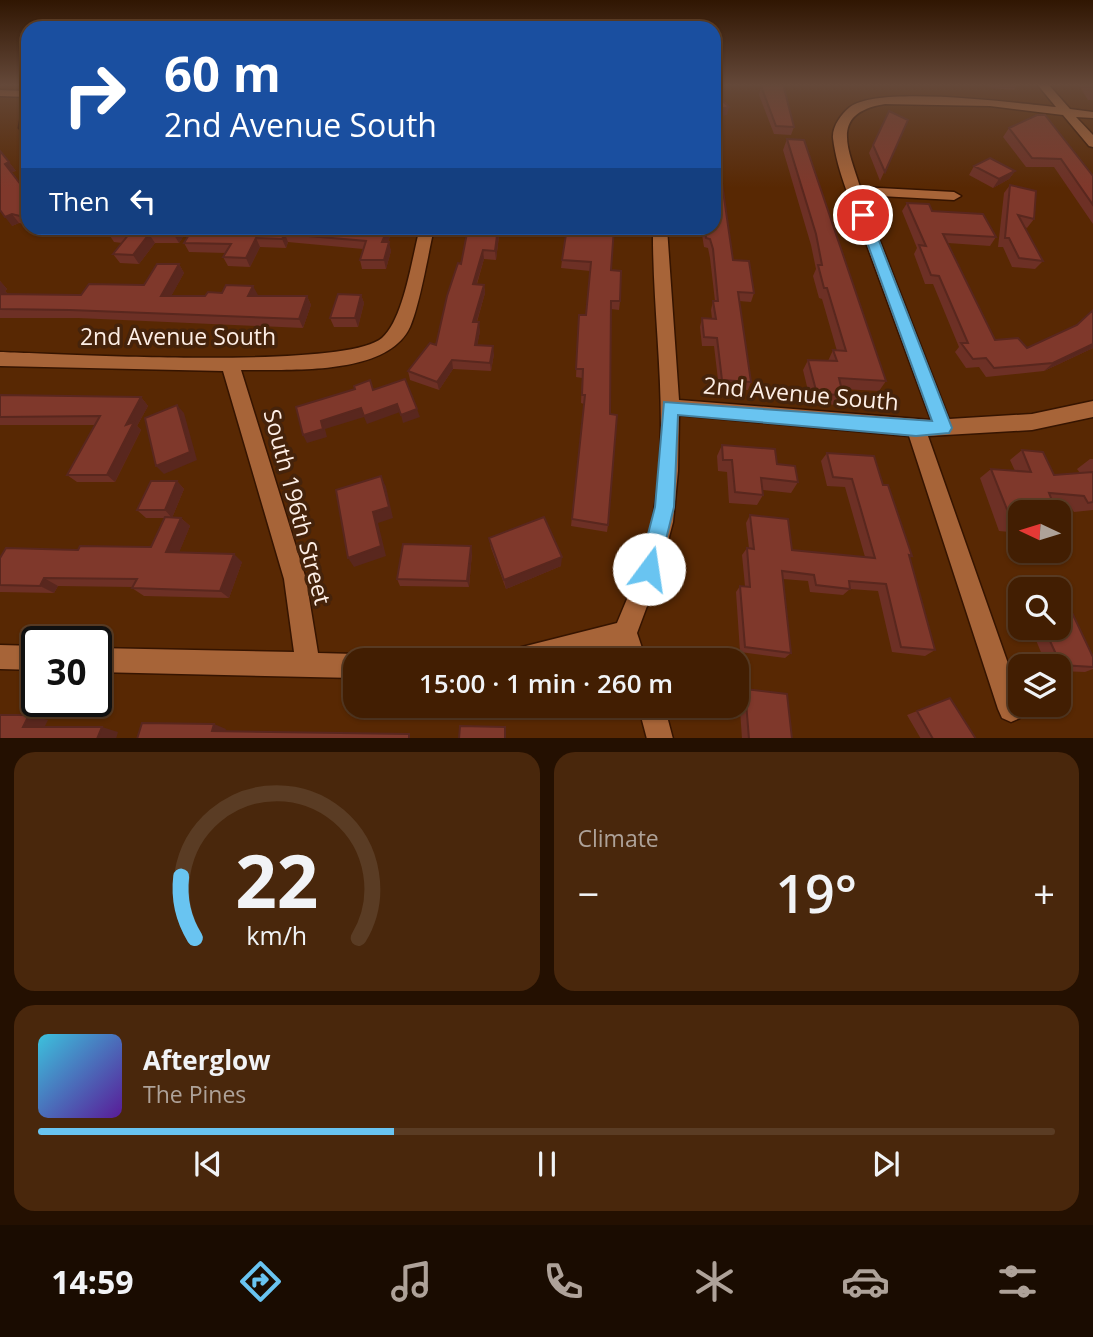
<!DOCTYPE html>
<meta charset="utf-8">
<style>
body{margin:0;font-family:"Open Sans",sans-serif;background:#49270c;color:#f1f3f6;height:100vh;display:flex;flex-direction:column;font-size:26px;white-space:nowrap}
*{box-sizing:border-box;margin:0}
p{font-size:23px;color:#aea299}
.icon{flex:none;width:38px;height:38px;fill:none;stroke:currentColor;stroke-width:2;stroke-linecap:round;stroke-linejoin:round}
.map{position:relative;height:738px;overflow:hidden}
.drawer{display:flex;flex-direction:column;gap:14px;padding:14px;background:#241001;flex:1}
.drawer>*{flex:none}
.top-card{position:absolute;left:21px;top:21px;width:700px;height:214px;border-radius:21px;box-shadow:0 2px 5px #0004,0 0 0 2px #5a3c24;background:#1a4fa0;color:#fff;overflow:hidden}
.needle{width:46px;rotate:274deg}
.fabs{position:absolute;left:1008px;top:500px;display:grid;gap:14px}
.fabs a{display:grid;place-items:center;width:63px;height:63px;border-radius:14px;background:#421e02;box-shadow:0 2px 5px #0004,0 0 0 2px #5a3c24;font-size:35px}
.speed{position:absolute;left:21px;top:626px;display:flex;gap:14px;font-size:35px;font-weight:700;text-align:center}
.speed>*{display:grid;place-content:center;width:91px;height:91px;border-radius:50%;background:#421e02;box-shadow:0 2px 5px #0004,0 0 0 2px #5a3c24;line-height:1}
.speed .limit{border:4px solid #111;border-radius:10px;background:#fff;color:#111}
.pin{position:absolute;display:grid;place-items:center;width:60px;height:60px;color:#fff;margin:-30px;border:4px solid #fff;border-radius:50%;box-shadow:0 2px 7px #0007}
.me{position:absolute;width:77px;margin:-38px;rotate:14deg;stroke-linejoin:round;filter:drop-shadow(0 0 5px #0008)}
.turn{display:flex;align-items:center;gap:24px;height:147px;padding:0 28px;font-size:32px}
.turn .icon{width:91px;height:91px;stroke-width:2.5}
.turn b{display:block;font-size:49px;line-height:60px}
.then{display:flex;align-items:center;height:66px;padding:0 28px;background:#0003;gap:14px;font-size:26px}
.big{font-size:52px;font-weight:600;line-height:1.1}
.drawer .tile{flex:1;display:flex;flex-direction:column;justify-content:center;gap:10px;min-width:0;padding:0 24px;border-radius:21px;background:#49270c}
.drawer .dial{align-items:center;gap:0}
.dial svg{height:182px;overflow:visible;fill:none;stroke:#5a3c24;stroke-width:7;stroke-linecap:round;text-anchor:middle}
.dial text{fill:#f1f3f6;stroke:none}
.song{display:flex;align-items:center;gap:21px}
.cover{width:84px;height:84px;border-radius:10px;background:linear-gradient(135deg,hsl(190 70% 55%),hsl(270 70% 35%))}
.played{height:7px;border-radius:4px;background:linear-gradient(90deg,#69c4f1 35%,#5a3c24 35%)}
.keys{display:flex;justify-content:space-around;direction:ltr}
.heat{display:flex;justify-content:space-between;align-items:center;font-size:38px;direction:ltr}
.drawer .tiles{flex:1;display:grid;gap:14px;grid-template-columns:1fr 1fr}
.tile:last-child{grid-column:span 2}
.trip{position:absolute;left:343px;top:648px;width:406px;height:70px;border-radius:21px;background:#421e02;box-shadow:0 2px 5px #0004,0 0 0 2px #5a3c24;font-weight:600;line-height:70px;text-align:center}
.dock{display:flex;height:112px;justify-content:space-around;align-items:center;background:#1a0c01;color:#aea299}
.dock .icon{width:49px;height:49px}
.dock .active{color:#69c4f1}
.dock b{font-size:32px;color:#f1f3f6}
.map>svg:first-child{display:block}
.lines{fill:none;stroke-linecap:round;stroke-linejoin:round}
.minor-casing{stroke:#351400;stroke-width:3}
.minor{fill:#a76438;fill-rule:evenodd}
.wall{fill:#6d3025}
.shaded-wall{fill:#59271e}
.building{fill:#7f382b;stroke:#59271e;stroke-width:2}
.route{fill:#69c4f1;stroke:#447f9d;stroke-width:2}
.labels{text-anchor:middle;stroke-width:7;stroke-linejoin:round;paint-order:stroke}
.street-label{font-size:23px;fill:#fdeee5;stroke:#45230b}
</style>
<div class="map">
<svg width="1093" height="739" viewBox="0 0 1093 739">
<rect width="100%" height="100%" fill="#582803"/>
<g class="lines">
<!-- minor casing -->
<g class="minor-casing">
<path id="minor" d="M1037,84h11l22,25 23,3v6l-17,-1 17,18v12l-4,-1 -26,-31 -73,-9 -105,-2c-56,9 -37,44 -25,83l94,5 7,4 -7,4 -92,-5 87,224 83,-5 61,-13v16l-61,13 -104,6 96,273 -4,9 -9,4 -9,-4 -4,-9 -89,-273 -230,-21 -1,56 -5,51 -13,49 -23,62 9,27h-24l-4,-13 -52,13h-60l3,-9 9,-3 99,-25c14,-33 28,-66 35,-101 20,-98 0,-197 1,-294h14l12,172 252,20c-22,-60 -44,-120 -66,-180 -11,-32 -28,-67 -32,-102 -1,-11 8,-24 17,-31 29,-22 167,-4 206,0z
M0,90l28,1v6l-28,-1z
M28,107v29l-9,-8 3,-18z
M420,228h14c-6,27 -14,76 -24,99 -23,50 -123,42 -169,43l65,209 12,74 37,1 9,3 1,3h-10v18l-259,-6v-24l198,4 -10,-73 -61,-208 -223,-5v-14c63,2 345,18 382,-14 22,-19 30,-81 38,-110z
M0,645l37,1v24l-37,-1z
M638,705h26l9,34h-26z"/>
</g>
<!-- minor -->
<use href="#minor" class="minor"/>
</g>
<!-- wall -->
<path class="wall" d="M987,84h31l-4,6 -23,-2z
M1078,84h15v16h-5z
M761,86l33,41 -3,8 -17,-1 -15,-39z
M889,111l19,9 -28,61 -11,-28z
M1009,128l84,48v48l-39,-57h-28l-23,-30z
M714,135l19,125 21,33 -3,9 -12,-1 12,81 -3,8 -29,-2 -5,-42h-12l-2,-19 2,-9 10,1 -1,-9 2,-9h2l-5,-43 -2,-10 -4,-1 -3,-19h13z
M787,139l99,242 -7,10 -37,-2 1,6 -6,10 -26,-2 -8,-33 5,-10 20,1 5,-11 4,1 -15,-52 -3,-1 -6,-22 3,-7 -5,-24 -28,-95z
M0,151l16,20 -5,1 17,22v31l-9,-2 -7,3z
M974,166l41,5 -6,8 -16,9 -24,-13z
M1010,185l24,34 -7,9 -2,-1 18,34 -8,8 -23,-2 -9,-20h-5l6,-54z
M907,203l25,8 64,26 -6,9 -42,-3 47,97 32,8 50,-23 16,-15v38l-49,23 -58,6 -7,-10 -13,1 -11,-16 4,-5 -26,-63h-8l-11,-30 3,-6 -15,-37z
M37,228h152l-10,15h-24l-16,21 -19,-1 -7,-9 9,-11 -8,-1 -4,-6 -38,1z
M193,228h198l1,2 -4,12 3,9 -5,18h-24l-2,-9 3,-11 -75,-7 -2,6 -26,-1 -10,20 -22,-1 -5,-9 3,-4 -37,-1 -5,-9z
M500,228l-4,32 -12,-1 -7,25 7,1 1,8 -8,29 3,9 -3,14 17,9 -3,17 -38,-2 -14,21 -29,-10 -2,-9 28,-26 25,-81z
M588,229l23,41 9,31 -1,9 -8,-1 -3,216 -1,7 -36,-6 13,-122 -3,-1 1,-25 -6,-1 3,-62h7l4,-44 -29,-3 1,-8z
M179,264l5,9 -13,23h34l48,-10 4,10h50l4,9 -8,23 -225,-10h-78v-37l7,8 -2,2 3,3 73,1 63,-10z
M361,295l3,8 -6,24h-24l-4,-9z
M0,395l141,2 7,9 -11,20 4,4 -26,52h-38l-10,-7 29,-50h-96z
M722,445l55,19 21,18 -7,11 -28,-3v5l-6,10 -28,-2 -2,-31 -9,-1 -1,-15z
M1022,450l32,25 26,-2 -3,-4 13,-10h3v51l-19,2 -4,-6 -16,-2 -34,9v20l-21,-2 -19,-53 11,-9 24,2 -5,-11z
M827,453l56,32 29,71 -3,2 26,92 -10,6 -33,-4 -14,-61 -28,-2 -7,6 -33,-3 -2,-11 -25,-2 8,74 -6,5 -45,-6 -4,-60 4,-6h5l-3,-31 5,-7h2l-3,-25 4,-8 42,35 73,7 -20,-70 -18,-1 -6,-25z
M177,481l7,8 -12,29h9l9,8 -11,26 63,10 -13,36 -85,-2 -12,-8 1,-1 -75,-1 -4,7 -54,-1v-34l78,-8 73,-3 14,-29h-19l-9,-8z
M489,538l72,28 -55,23 -15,-41z
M472,553l-3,34 -69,-1 -3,-7z
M1023,580l34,1 36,76v12l-8,3 -26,-1v-4h-12l-16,-39h28v-38h-39v14l-7,-18z
M745,689l47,50h-50l-3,-44z
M950,698l26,41h-55l-14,-24z"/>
<!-- shaded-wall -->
<path class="shaded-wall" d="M729,107l-2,8 -13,3v-8z
M9,162l7,9 -5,1 -6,-8z
M1015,171l-6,8 -16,9 6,-9z
M12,214l7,9 -7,3 -7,-9z
M178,228h11l-10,15 -5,-8z
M388,228h3l1,2 -7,21 -3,-9z
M498,228h2l-4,32 -1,-9z
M149,234l6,9 -16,21 -6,-9z
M285,234l3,8 -2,6 -4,-9z
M256,238l4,9 -10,20 -4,-9z
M389,242l2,9 -5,18 -2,-9z
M483,250l1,9 -10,33 -1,-8z
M179,264l5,9 -17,31 -6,-8z
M0,281l7,8 -2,2 7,7h-12z
M484,285l1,8 -11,38 -1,-9z
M253,286l5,9 -5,9 -5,-8z
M361,295l3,8 -6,24 -3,-9z
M307,296l4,9 -8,23 -4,-9z
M479,322l1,9 -4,22 -1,-8z
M1093,344v4l-49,23 9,-8z
M493,346l1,8 -3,17 -1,-8z
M452,360l1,9 -14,21 -2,-8z
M141,397l7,9 -11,20 4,4 -26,52 -8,-7 19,-50z
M397,404l3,8 -33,12 -3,-7 -39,12 2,8 -20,6 -4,-8 18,-14 40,-13z
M177,405l7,8 13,47 -33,14 -8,-8z
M417,409l3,8 -17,6 -2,-8z
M381,476l5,11 7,31 -15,5 8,33 -32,11 -6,-9 25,-46z
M177,481l7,8 -12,29 -7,-8z
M181,518l9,8 -14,34 -10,-8z
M471,546l1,7 -3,34 -2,-6z
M234,554l8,8 -13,36 -9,-7z
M562,557l-1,9 -55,23 -2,-9z
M44,578l14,8 -4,7 -14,-7z
M29,715l19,5 -6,12 -19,-5z
M214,724l12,5 -2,6 -12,-4z
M102,727l16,5 -2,7h-19z"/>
<!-- building -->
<path class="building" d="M764,84h19l11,43 -18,-1 -15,-40z
M714,92l15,15 -15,3z
M889,111l19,9 -23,52 -12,-27z
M1037,115h8l48,61v29l-32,-46 -29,-1 -23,-30z
M714,128l19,132 16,1 5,32 -16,-1 13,90 -29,-2 -5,-42 -13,-1 -2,-19 14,1 -3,-18h5l-5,-52 -3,-10 -4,-1 -1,-10h9z
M787,139l17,1 82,241 -47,-3 4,17 -26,-1 -9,-34 29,1 -4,-11 13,1 -19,-63h-3l-6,-23h4l-6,-31z
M0,151l9,11 -4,2 23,30v24l-16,-4 -7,3 -5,-7z
M990,158l25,13 -16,8 -25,-13z
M1010,185l26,6 -2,28 -16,-4 25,46 -24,-3 -10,-20h-4z
M907,203l22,1 3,7 51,3 13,23 -53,-3 52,106 23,-2 9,10 50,-23 16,-15v34l-40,19 -59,5 -8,-10 -13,1 -12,-16h7l-29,-67 -8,-1 -12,-30 7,1z
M113,228h65l-4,7 -25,-1 -16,21 -20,-1 16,-20h-21z
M193,228h195l-6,14h7l-5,18h-24l6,-19 -81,-7 -3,5 -26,-1 -10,20 -23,-1 8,-13 -47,-1z
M468,228h30l-3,23 -12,-1 -10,34 11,1 -11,37h6l-4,23 18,1 -3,17 -38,-3 -15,22 -29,-11 22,-28 6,2 11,-49 11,-33 3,1z
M567,228l21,1v-1h26l-3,42 10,1 -1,30h-9l-1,113 7,1 -9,110 -36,-6 13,-124h-3l1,-26h-7l3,-54h7l5,-53 -29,-2z
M157,264h22l-18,32h44l3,-4 14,1 4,-8 27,1 -5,10h59l-8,23 -229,-9 -70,-1v-15l81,1 8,-11 55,1z
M338,294l23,1 -6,23h-25z
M405,379l12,30 -16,6 -4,-11 -33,12 -3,-8 -40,13 2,8 -20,6 -7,-28 59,-18 -1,-3 16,-6 3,10z
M0,395l141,2 -15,28 8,-3 -27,53h-40l33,-59 -100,1z
M177,405l13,47 -34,14 -11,-48z
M722,445l53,4 2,15 18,2 3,16 -37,-4 2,17 -28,-3 -3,-32h-9z
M1022,450l21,2 11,23 39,-3v30l-5,1 -4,-7 -35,-3 8,20h-37v9h-8l-21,-53 40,3z
M827,453l47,3 9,29h5l24,71 -3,-1 26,95 -34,-3 -15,-63 -37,-3 1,8 -34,-4 -2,-10 -32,-4 9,82 -46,-6 -5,-61 10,1 -3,-39 7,1 -4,-34 38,4 4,31 83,8 -23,-79 -19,-2z
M381,476l8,31 -16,5 8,34 -33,12 -12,-68z
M151,481h26l-12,29h-28z
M1059,516l4,10h-4z
M165,517l16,1 -15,34 68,2 -14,37 -88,-3 5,-9 -93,-1 -4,8 -40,-1v-27l6,-10 72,2 2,-4 71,1z
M544,517l18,40 -58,23 -15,-42z
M403,544l68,2 -4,35 -70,-2z
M1023,580l34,1 36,76v10l-32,-2 -17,-37h15v-38h-32z
M745,689l42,5 5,45h-43z
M950,698l26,41h-43l-16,-28z
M0,715h29l-6,12h79l-5,12h-97z
M142,723l72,1 -2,7 197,3v5h-272z
M460,726l45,1v12h-46z"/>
<!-- sky -->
<linearGradient id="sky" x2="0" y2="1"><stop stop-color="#301602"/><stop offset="0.45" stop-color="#644839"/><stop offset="1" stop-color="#644839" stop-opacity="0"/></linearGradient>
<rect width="1093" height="188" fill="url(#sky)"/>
<!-- route -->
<path class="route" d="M863,211l6,4 83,213 -3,5 -33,3 -238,-21 -4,92 -17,69 -8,3 -7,-3 -3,-7 16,-62 9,-105 268,19 -75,-206z"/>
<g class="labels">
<!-- street labels -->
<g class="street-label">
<text x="178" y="345">2nd Avenue South</text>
<text transform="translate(801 394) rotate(5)" y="8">2nd Avenue South</text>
<text transform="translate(297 507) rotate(75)" y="8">South 196th Street</text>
</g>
</g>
</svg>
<div class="fabs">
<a><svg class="needle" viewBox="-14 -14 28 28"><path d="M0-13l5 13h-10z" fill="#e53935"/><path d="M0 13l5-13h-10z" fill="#aea299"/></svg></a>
<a><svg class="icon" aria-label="search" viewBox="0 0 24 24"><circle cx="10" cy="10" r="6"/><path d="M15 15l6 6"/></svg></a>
<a><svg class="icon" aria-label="layers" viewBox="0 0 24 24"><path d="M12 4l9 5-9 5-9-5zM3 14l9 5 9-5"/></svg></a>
</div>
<div class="speed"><div class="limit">30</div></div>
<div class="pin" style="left:863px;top:215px;background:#d93025"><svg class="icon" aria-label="arrive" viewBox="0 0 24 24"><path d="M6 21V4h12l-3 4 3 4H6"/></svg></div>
<svg class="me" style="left:649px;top:569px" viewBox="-20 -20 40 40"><circle r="19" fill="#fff"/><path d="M0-13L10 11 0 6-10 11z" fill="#69c4f1"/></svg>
<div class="trip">15:00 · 1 min · 260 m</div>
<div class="top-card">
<div class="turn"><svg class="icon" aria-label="right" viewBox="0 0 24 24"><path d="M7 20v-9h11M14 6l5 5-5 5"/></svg><div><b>60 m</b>2nd Avenue South</div></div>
<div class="then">Then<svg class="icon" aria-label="left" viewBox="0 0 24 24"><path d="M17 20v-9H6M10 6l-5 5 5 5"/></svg></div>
</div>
</div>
<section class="drawer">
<div class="tiles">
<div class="tile dial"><svg viewBox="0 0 100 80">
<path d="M14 69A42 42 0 1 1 86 69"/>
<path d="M14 69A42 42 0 0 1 8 42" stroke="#69c4f1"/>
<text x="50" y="56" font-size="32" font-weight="700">22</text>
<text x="50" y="72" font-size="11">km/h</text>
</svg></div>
<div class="tile"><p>Climate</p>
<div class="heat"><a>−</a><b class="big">19°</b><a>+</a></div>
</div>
<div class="tile">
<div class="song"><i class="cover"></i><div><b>Afterglow</b><p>The Pines</p></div></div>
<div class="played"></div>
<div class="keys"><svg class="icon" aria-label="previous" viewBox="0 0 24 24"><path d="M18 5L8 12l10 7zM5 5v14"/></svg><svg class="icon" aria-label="pause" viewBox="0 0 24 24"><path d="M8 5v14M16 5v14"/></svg><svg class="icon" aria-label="next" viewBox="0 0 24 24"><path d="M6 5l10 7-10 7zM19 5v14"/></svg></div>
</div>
</div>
</section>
<nav class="dock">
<b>14:59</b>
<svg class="icon active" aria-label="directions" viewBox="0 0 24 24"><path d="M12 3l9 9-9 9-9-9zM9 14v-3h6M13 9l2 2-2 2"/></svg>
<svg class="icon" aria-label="music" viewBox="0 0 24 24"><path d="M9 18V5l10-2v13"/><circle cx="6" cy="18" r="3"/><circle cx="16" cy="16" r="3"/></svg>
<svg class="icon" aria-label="phone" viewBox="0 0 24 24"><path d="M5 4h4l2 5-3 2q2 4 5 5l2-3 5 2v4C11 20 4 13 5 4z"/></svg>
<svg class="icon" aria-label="climate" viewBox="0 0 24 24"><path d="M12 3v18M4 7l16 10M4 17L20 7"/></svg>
<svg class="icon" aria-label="car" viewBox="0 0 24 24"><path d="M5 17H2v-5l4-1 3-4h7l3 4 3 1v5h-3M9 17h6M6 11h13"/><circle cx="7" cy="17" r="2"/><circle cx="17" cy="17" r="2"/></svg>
<svg class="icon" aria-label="filters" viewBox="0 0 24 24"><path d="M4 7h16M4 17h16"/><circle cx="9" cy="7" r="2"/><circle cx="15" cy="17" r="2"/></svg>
</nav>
